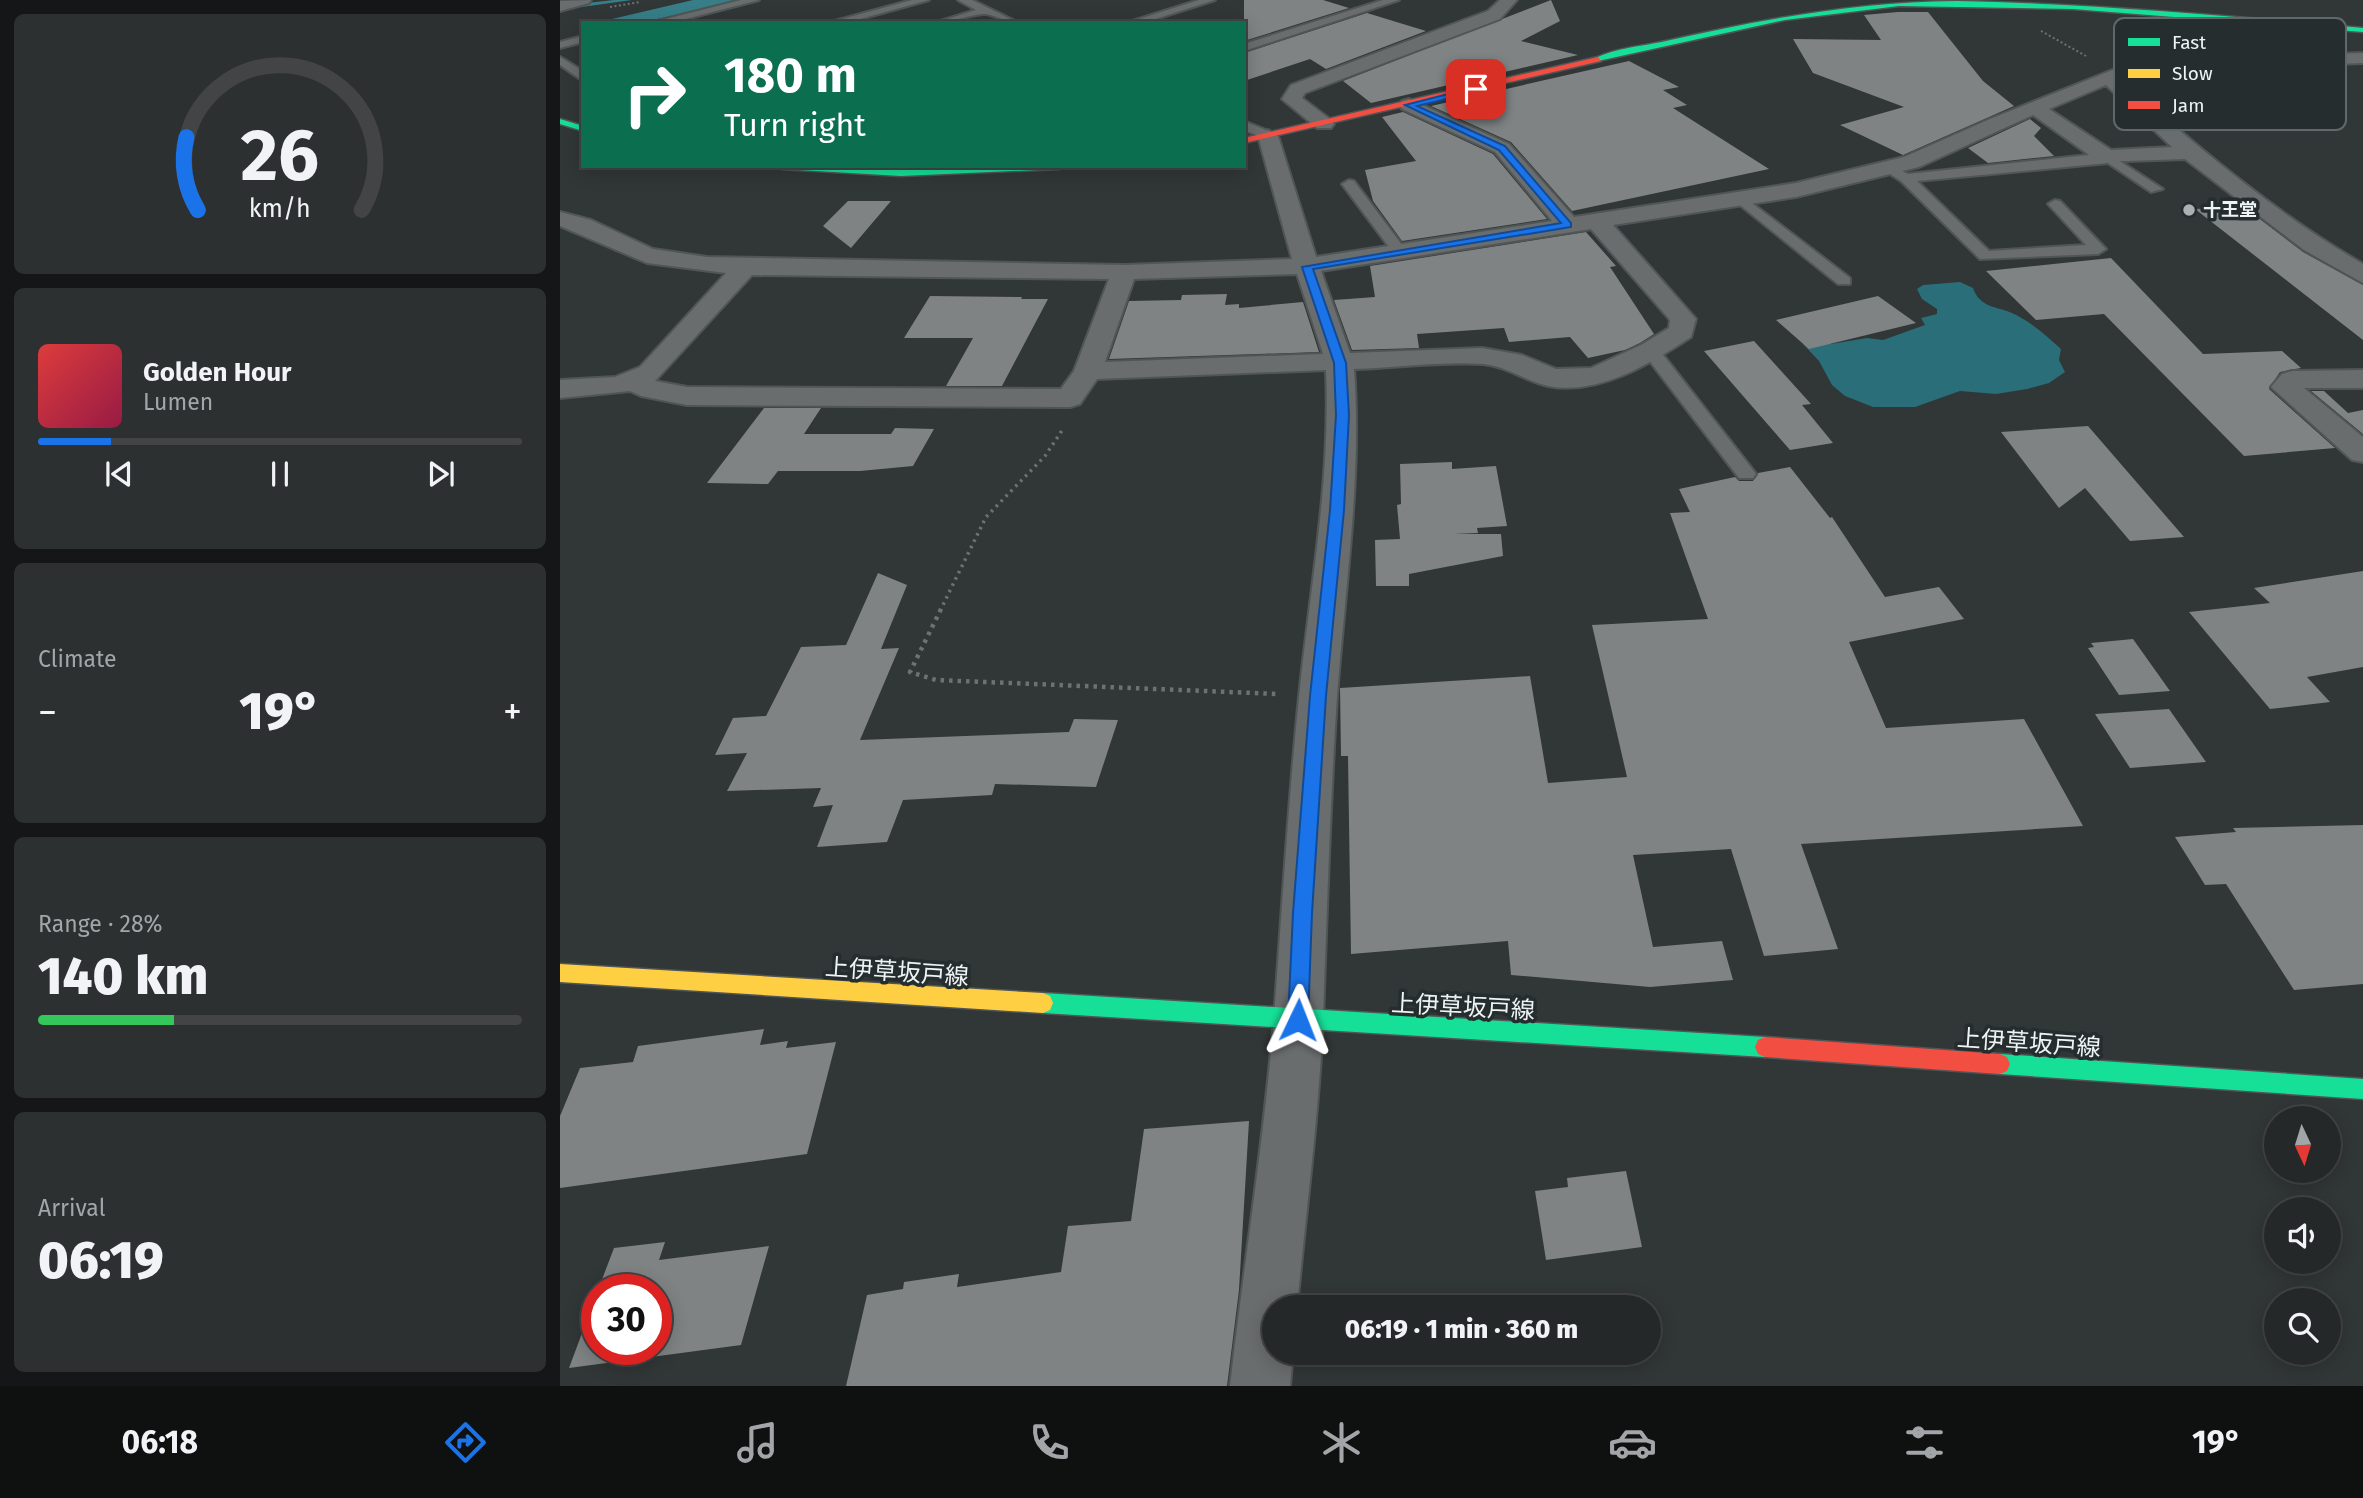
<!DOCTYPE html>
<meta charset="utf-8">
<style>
body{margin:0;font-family:"Fira Sans","Noto Sans JP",sans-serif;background:#2d3031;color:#f1f3f6;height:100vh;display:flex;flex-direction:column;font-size:26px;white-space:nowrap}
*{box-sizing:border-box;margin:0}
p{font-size:23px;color:#a3a6a8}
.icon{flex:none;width:38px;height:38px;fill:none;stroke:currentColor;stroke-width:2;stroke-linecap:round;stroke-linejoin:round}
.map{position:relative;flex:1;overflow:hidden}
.details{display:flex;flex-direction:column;gap:14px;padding:14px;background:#141617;width:560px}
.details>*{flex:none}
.guide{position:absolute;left:21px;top:21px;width:665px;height:147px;border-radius:0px;box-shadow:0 4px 18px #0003,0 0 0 2px #424446;background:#0b6e4f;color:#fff;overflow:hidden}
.needle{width:46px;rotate:176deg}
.buttons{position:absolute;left:1704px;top:1106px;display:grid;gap:14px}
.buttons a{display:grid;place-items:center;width:77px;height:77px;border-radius:50%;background:#252829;box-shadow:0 4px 18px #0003,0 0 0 2px #424446;font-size:35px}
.speed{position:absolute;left:21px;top:1274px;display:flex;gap:14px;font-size:35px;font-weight:700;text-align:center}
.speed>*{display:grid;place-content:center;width:91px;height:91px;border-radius:50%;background:#252829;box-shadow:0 4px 18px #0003,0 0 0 2px #424446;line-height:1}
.speed .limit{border:10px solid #d22;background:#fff;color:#111}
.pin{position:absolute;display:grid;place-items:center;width:60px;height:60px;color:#fff;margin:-30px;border-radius:14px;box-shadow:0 4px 10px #0006}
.me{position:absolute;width:77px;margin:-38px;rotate:2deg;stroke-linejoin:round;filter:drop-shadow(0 0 5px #0008)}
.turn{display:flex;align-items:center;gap:24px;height:147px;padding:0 28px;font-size:32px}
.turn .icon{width:91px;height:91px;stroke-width:2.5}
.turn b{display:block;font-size:49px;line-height:60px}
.big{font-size:52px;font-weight:800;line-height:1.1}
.details .tile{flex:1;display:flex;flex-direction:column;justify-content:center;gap:10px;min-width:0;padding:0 24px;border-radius:10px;background:#2d3031}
.details .dial{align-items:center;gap:0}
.dial svg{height:182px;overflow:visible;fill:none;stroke:#424446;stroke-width:7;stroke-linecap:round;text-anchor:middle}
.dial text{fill:#f1f3f6;stroke:none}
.song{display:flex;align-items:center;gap:21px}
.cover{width:84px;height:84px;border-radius:10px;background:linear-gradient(135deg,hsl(0 70% 55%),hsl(340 70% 35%))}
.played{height:7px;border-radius:4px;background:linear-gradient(90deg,#1a73e8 15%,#424446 15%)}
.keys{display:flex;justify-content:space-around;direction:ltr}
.heat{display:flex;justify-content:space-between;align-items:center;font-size:38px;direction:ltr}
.charge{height:10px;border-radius:5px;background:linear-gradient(90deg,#34c759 28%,#424446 0)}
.trip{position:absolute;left:702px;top:1295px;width:399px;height:70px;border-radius:35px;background:#252829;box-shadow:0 4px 18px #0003,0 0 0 2px #424446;font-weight:800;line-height:70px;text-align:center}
.tab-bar{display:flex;height:112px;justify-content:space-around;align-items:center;background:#0f1010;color:#a3a6a8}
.tab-bar .icon{width:49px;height:49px}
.tab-bar .current{color:#1a73e8}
.tab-bar b{font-size:32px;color:#f1f3f6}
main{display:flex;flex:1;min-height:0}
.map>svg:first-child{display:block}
.forest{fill:#296e79}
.water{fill:#377e88}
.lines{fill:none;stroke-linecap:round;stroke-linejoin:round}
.stream{fill:#377e88;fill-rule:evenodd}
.building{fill:#7f8383}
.lane-casing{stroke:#505556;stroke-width:4}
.street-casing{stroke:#505556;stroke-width:4}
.fast-casing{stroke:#505556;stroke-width:3}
.slow-casing{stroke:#505556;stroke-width:3}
.jam-casing{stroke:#505556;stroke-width:3}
.path-far2{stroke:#6d7171;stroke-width:2;stroke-dasharray:2 2.5;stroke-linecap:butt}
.path-far1{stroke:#6d7171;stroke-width:3.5;stroke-dasharray:2.5 4.5;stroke-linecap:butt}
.path{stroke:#6d7171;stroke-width:4.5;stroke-dasharray:3.5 5;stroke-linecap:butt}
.lane{fill:#6a6d6e;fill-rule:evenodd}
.street{fill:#6a6d6e;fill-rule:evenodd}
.fast{fill:#16e098;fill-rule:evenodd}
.slow{fill:#ffcf43;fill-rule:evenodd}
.jam{fill:#f24e42;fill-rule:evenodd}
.route{fill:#1a73e8;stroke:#114b97;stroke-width:2}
.poi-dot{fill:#acb1b2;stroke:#252d2e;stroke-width:2.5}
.labels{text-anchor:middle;stroke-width:7;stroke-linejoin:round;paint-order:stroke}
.far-poi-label{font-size:18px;font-weight:bold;fill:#eef3f4;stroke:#252d2e;text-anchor:start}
.near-street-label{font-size:24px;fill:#eef3f4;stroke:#252d2e}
.key{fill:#252d2e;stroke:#616869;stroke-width:2}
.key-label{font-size:19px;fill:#eef3f4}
</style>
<main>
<section class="details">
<div class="tile dial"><svg viewBox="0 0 100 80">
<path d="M14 69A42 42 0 1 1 86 69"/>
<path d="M14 69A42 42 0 0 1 9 37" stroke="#1a73e8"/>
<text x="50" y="56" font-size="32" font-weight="700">26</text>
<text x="50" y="72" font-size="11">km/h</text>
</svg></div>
<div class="tile">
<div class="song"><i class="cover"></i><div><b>Golden Hour</b><p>Lumen</p></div></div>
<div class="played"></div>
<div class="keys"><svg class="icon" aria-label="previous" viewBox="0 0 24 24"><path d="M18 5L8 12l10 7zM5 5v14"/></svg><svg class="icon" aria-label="pause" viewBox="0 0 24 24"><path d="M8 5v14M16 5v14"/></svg><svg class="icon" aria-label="next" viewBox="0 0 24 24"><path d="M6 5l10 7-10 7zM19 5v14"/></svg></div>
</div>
<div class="tile"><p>Climate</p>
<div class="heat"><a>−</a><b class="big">19°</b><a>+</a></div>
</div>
<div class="tile"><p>Range · 28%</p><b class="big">140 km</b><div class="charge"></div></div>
<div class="tile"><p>Arrival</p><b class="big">06:19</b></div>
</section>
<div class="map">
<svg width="1803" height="1386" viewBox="0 0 1803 1386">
<rect width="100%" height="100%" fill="#313637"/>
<!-- forest -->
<path class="forest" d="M1400,282l13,6c7,20 23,18 39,25 18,8 35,23 49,36l-2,11 6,12 -16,11 -22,6 -31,5 -36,-3 -45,16h-42l-28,-11 -13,-11 -13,-24 -16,-17 19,-6 9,6 36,-6 16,2 42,-15 -4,-7 16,-4v-5l-15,-10 -5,-10 6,-4z"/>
<!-- water -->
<path class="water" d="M133,0h47l-100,23h-45z"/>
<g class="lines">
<!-- stream -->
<path class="stream" d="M54,0h18l-72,10v-4z"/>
</g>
<!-- building -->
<path class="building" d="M684,0h79l26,8 -105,33z
M991,0l9,21 -39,20 57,14 -207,48 -28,-22z
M1338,12h30l55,69 31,25 -111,49 -63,-30 64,-18 -91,-34 -20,-34 88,1 -17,-25z
M807,13l59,18 -100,38 -16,-10 -66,22v-28z
M1069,61l50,26 -16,3 24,15 -14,3 96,61 -197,42 -61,-69 -80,-36z
M843,112l90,42 54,65 -145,22 -29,-40 -8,-31 51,-9 -34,-44z
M1470,119l11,9 -7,8 20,20 -66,7 -20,-15z
M288,201h43l-40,47 -28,-22z
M1684,207l59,45 60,33v55l-168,-131z
M1026,232l30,34 -6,1 44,67 -14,9 -15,7 -37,8 -18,-21 -61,5 -5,-14 -87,6 2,14 -67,2 -18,-50 41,-3 -5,-31z
M1551,258l92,96 79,-3 19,17 -21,4 -11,17 66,59 -91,8 -140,-142 -68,6 -50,-49z
M667,294l-2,11 14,-1v4l64,-6 16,50 -210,7 20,-58 52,-1 1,-5z
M370,296l92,1 -1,2h27l-46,87h-56l27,-48h-69z
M1318,296l38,27 -107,26 -33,-29z
M1194,341l57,63 -9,1 31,38 -43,7 -86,-99z
M1751,391h13l24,22 15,-3v24z
M204,408h57l-17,26h87l4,-6 39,1 -21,37 -53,5h-82l-10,13 -61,-1z
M1528,426l96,111 -54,4 -45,-53 -26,20 -58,-76z
M892,462v7l44,-3 11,60 -30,2 1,5 -24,1h47l2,22 -94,18v12h-33l-1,-46 25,-1 -3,-34 4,-1 -1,-40z
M1230,467l40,51 2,-1 53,80 54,-10 25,32 -115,23 37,86 138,-9 59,107 -282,18 37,105 -74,7 -33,-107 -98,6 20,92 69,-6 11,39 -83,7 -139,-12 -3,-34 -157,13 -3,-198h-7l-1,-68 190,-12 18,107 79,-6 -35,-152 116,-6 -38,-106 20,-1 -11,-23 56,-12 4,4h14l5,-8z
M1803,571v96l-56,10 23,25 -60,7 -81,-97 81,-9 -16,-15z
M318,573l29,12 -26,64 18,-1 -39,92 209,-8 5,-13 44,1 -22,67 -101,-3 -3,11 -89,5 -16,42 -70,5 16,-42 -20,2 8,-19 -94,3 20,-38 -32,2 18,-37 33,-2 35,-69 45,-2z
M1573,639l37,52 -51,4 -31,-47 6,-1 -3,-4z
M1609,709l37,53 -76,6 -35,-54z
M1803,825v159l-69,6 -68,-106 -21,1 -30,-48 61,-5 -3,-4z
M204,1029l-4,16 28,-4 -2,7 50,-6 -29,112 -247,34v-72l20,-48 53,-6 5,-16z
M689,1121l-10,169 -12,96h-381l21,-91 36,-6 1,-7 55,-8 -2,13 104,-15 7,-46 63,-5 13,-92z
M1066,1171l16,76 -96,13 -11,-69 33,-4 -1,-9z
M105,1242l-6,18 110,-14 -28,99 -172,23 28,-75v56h59v-59h-58l16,-42z"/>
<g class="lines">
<!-- lane casing -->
<g class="lane-casing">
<path id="lane" d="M181,0h18l-89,23h-20z
M352,0h17l-83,23h-19z
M398,0h14l47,23c-13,0 -21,-7 -33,-9 -10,-1 -37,9 -52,9l42,-13z
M639,0h16l-72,23h-17z
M823,0h16l-155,51v-7z
M23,36v6l-23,6v-6z
M0,57l23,14v10l-23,-16z
M684,121l29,12 2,3 -7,4 -24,-10z
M1547,153l56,36 -12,3 -43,-29 -191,18 72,70 97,-6 -38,-41 7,-4 5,1 43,45 3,3 -8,5 -118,5 -79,-78 -20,-13 7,-4 20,10z
M789,180l5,1 51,68v6h-10l-53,-71z
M1180,194l110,84v6h-12l-103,-83 -2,-3z
M1091,346l6,1 96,123 3,4 -3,4h-14l-97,-127z"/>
</g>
<!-- street casing -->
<g class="street-casing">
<path id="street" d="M31,0l-2,3 -29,8v-10z
M940,0h17l-17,19 -195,74 -3,5 29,22 3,4 -3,4h-14l-35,-29 9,-14 197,-74z
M1803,53v10l-225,9 -17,7c76,68 154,134 242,185v19l-59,-33 -119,-91 -86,3 -66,-47 -114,52 -123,30 -183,28 83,94 -5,18c-40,26 -92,59 -143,49 -23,-5 -41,-20 -65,-22 -42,-3 -87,4 -129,5 8,109 -9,218 -17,327 -7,107 -10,214 -14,322 -4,96 -17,193 -26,289h-23v46h19l-3,33h-60c14,-122 34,-245 44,-368 8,-107 14,-214 25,-321 11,-109 32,-217 27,-327l-229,9 -17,25 -10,3 -383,-2 -46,-9 -11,-5 -70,7v-18l55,-3 25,-10 86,-94 -79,-10 -87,-37v-14l31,8 62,29 54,8 417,8 168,-6 -34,-123 10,-6 10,6 38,121 236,-36 -57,-69 -93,-43 -3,-4 3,-4 7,-2 100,45 65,73 222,-34 108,-26 86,-38 145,-58zM1546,85l66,62 -61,3 -62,-41zM1031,229l79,91 -1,8 -28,17 -50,23 -35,1 -34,-14 -40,-7 -132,5 -29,-82zM737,274l26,80 -218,8 29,-83zM192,275l357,4 -35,92 -13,18 -374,-2 -32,-6z
M1803,370v18h-59l59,49v25l-11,-2 -81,-73 11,-13 10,-3z"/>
</g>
<!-- fast casing -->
<g class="fast-casing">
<path id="fast" d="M1397,1c136,3 271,15 406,27v4l-290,-23 -174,-3 -114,14 -187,41 -4,-2c20,-11 50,-13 72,-18 97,-22 192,-39 291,-40z
M0,119l23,7v5l-23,-7z
M218,166l123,4 162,-4 -4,3 -158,7 -119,-7z
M483,993l722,44 7,3 3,7 -3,7 -7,3 -722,-44 -7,-3 -3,-7 3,-7z
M1440,1054l363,25v20l-363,-25 -7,-3 -3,-7 3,-7z"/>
</g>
<!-- slow casing -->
<g class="slow-casing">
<path id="slow" d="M0,964l483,29 7,3 3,7 -3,7 -7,3 -483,-31z"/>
</g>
<!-- jam casing -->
<g class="jam-casing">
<path id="jam" d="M1038,57l3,4 -357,82v-5z
M1205,1037l235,17 7,3 3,7 -3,7 -7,3 -235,-17 -7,-3 -3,-7 3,-7z"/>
</g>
<!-- path-far2 -->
<path class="path-far2" d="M50,7l30,-5
M1481,31l45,25"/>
<!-- path-far1 -->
<path class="path-far1" d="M380,611l46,-94 59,-61 18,-27"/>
<!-- path -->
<path class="path" d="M381,609l-31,63 26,8 342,14"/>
<!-- lane -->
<use href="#lane" class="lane"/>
<!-- street -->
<use href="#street" class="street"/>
<!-- fast -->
<use href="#fast" class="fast"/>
<!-- slow -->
<use href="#slow" class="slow"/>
<!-- jam -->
<use href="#jam" class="jam"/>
</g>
<!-- route -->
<path class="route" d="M916,87l3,4 -62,15 88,40 66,77v4l-258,42 33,94 3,52 -5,95 -18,186 -14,217 -4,107 -3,7 -7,3 -7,-3 -3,-7 5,-107 17,-217 20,-186 6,-95 -2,-52 -32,-96 259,-44 -62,-73 -94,-45z"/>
<!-- markers -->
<circle class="poi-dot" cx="1629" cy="210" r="7"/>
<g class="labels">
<!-- far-poi labels -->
<g class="far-poi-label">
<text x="1643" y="216">十王堂</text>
</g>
<!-- near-street labels -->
<g class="near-street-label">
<text transform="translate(337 972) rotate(4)" y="8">上伊草坂戸線</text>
<text transform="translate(903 1007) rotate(3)" y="8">上伊草坂戸線</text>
<text transform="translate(1469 1043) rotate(4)" y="8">上伊草坂戸線</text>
</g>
</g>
<!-- legend -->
<rect x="1554" y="18" width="232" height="112" rx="10" class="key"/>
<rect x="1568" y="38" width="32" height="8" fill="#16e098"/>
<rect x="1568" y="69" width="32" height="9" fill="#ffcf43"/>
<rect x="1568" y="101" width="32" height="8" fill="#f24e42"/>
<g class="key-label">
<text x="1612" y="49">Fast</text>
<text x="1612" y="80">Slow</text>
<text x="1612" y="112">Jam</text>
</g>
</svg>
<div class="buttons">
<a><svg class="needle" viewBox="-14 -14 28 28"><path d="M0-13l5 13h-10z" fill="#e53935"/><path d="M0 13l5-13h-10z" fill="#a3a6a8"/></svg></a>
<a><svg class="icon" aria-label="sound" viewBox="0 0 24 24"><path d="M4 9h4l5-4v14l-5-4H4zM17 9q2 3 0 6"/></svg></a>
<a><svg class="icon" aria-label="search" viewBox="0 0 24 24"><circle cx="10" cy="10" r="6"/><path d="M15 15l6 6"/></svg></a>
</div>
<div class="speed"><div class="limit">30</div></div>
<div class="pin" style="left:916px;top:89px;background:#d93025"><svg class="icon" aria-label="arrive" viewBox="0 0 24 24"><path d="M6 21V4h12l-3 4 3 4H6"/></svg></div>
<svg class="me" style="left:738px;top:1020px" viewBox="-20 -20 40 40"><path d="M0-17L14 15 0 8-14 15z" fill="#1a73e8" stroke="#fff" stroke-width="4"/></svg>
<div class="trip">06:19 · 1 min · 360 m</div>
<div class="guide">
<div class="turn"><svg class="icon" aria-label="right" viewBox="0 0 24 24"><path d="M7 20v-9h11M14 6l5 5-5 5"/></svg><div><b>180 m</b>Turn right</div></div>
</div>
</div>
</main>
<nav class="tab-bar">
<b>06:18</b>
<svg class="icon current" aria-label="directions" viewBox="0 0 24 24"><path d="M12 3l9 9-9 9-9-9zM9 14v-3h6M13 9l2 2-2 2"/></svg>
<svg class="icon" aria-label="music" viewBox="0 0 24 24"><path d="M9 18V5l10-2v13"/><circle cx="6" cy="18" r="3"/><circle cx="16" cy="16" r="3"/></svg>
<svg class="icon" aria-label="phone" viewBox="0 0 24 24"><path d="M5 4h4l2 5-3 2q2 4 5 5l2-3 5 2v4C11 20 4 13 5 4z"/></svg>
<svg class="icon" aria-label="climate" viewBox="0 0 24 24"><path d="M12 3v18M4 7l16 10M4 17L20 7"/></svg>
<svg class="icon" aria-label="car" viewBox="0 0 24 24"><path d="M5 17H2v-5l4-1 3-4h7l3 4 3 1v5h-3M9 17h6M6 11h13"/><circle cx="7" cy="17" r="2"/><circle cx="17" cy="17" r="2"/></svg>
<svg class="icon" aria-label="filters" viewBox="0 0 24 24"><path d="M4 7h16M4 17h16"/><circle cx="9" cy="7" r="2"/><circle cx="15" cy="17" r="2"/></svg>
<b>19°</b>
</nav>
